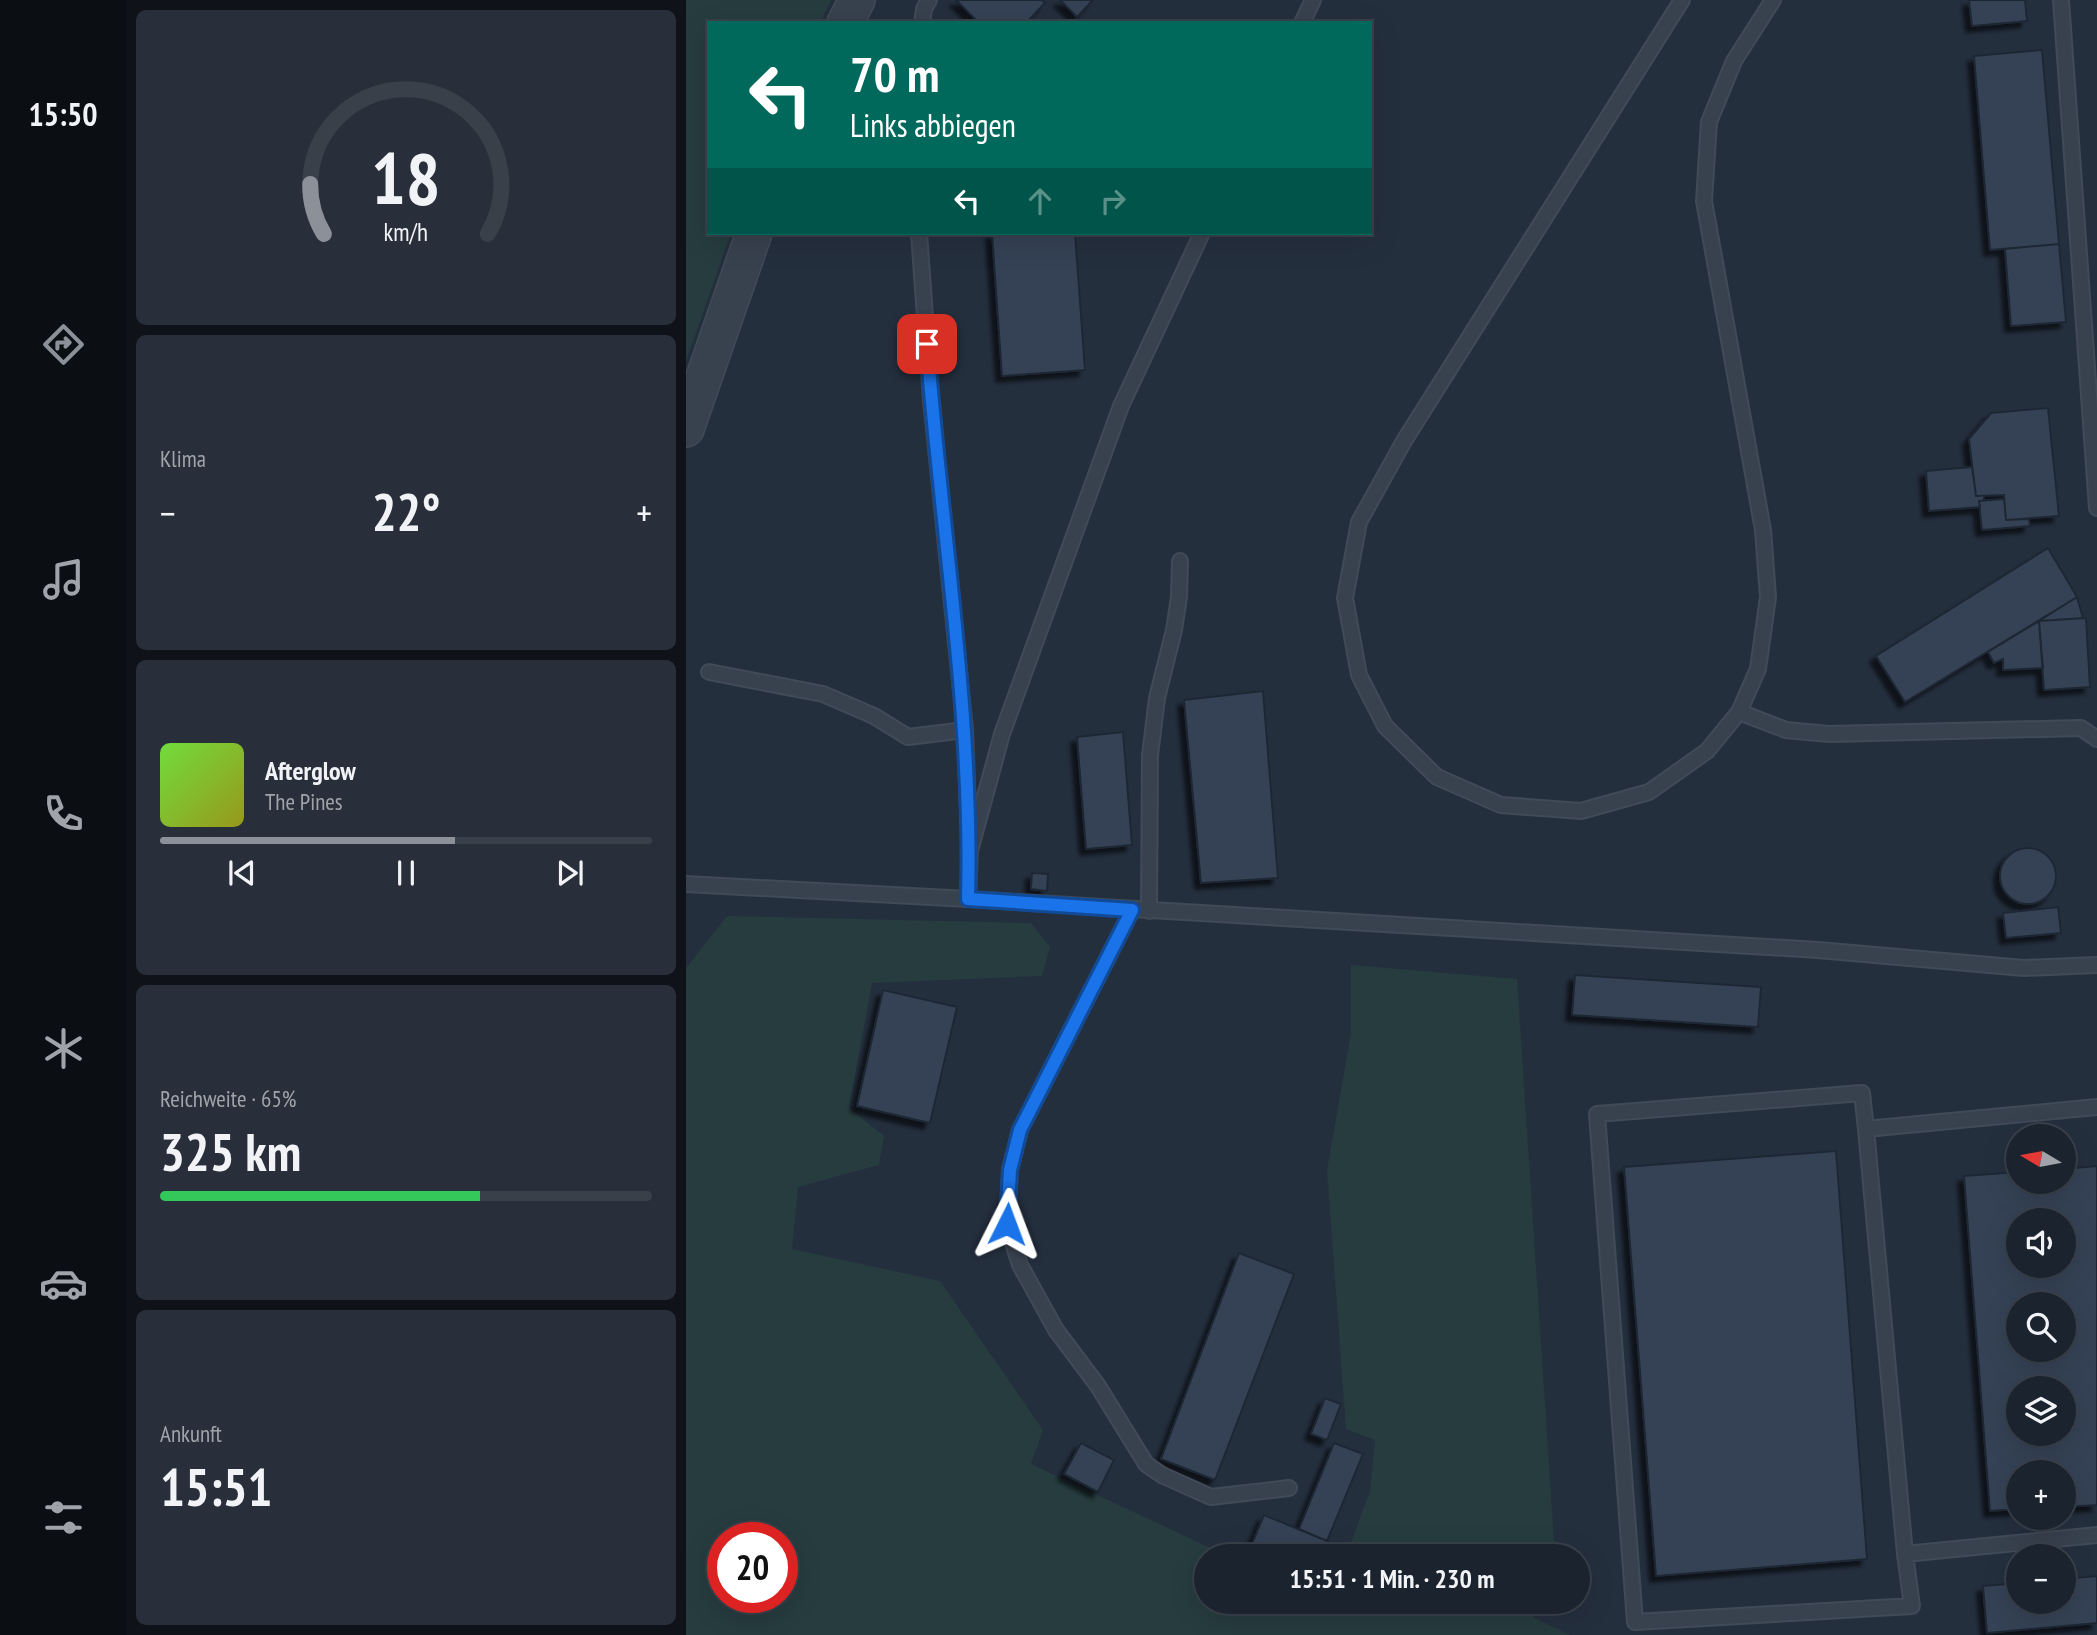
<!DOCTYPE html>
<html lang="de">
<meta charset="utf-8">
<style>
body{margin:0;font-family:"PT Sans Narrow",sans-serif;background:#282f3a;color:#f1f3f6;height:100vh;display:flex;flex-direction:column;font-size:26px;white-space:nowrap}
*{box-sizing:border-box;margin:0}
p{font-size:23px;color:#a0a4aa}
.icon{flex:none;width:38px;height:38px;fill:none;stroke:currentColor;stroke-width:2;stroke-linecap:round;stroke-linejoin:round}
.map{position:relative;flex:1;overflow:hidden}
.panel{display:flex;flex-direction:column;gap:10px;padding:10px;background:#0f1319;width:560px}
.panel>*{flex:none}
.guide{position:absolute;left:21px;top:21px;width:665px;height:214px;border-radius:0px;box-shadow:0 7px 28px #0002,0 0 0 2px #39404a;background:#00695c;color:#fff;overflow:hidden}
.needle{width:46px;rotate:280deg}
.fabs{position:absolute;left:1320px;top:1124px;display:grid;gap:14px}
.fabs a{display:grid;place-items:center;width:70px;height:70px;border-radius:50%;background:#1b232e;box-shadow:0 7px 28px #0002,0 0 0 2px #39404a;font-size:35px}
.speed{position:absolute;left:21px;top:1522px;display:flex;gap:14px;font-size:35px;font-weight:700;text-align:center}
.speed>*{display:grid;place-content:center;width:91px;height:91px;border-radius:50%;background:#1b232e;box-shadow:0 7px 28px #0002,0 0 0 2px #39404a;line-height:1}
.speed .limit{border:10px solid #d22;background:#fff;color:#111}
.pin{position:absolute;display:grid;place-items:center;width:60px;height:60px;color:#fff;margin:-30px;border-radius:14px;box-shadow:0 4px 10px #0006}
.me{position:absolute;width:77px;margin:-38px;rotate:3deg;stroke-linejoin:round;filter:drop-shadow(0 0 5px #0008)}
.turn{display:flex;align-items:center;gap:24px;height:147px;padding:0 28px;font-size:32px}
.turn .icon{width:91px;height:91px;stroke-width:2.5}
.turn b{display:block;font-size:49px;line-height:60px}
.lanes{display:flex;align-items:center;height:66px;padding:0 28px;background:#0003;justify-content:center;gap:35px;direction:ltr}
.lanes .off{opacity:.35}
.big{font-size:52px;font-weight:700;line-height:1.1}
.panel .tile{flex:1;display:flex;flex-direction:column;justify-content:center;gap:10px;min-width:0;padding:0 24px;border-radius:10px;background:#282f3a}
.panel .dial{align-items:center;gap:0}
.dial svg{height:182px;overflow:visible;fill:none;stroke:#39404a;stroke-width:7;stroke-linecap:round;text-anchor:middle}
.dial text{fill:#f1f3f6;stroke:none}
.song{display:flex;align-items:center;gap:21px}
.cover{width:84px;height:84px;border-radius:10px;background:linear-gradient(135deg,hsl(100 70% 55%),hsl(60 70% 35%))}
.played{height:7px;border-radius:4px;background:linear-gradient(90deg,#8c9099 60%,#39404a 60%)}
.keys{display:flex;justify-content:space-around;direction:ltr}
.heat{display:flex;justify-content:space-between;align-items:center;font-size:38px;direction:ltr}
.charge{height:10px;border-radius:5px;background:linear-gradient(90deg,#34c759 65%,#39404a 0)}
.trip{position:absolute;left:508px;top:1544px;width:396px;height:70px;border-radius:35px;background:#1b232e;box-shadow:0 7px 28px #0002,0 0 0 2px #39404a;font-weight:700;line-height:70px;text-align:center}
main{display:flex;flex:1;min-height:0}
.dock{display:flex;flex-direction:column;width:126px;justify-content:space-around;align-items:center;background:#0b0e12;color:#a0a4aa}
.dock .icon{width:49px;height:49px}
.dock .current{color:#8c9099}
.dock b{font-size:32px;color:#f1f3f6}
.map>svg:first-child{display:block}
.green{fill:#263c3f;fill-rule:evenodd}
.building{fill:#364354;stroke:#1f2835;stroke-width:2;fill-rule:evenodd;filter:url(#shadow)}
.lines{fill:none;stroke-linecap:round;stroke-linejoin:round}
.service-casing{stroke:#414a57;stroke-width:18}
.tertiary-casing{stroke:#414a57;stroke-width:38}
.service{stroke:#38414e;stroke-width:14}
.tertiary{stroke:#38414e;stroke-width:35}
.route-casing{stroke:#114b97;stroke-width:18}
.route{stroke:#1a73e8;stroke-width:12}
</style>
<main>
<nav class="dock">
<b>15:50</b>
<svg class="icon current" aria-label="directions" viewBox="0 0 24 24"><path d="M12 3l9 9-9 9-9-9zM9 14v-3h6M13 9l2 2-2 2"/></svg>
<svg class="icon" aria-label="music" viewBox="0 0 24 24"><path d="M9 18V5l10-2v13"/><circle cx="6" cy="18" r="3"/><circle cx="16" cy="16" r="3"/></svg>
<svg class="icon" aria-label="phone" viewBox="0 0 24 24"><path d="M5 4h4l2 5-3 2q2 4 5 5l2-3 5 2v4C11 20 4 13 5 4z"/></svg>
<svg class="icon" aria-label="climate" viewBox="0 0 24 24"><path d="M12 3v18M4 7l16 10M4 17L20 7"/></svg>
<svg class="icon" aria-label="car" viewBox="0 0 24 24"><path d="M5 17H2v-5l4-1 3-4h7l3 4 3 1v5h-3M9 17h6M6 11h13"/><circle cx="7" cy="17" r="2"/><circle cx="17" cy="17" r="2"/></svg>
<svg class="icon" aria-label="filters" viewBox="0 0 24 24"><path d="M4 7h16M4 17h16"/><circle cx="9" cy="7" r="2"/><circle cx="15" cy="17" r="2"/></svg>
</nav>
<section class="panel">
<div class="tile dial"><svg viewBox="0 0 100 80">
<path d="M14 69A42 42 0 1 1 86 69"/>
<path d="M14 69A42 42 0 0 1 8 47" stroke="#8c9099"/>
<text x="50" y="56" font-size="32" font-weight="700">18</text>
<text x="50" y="72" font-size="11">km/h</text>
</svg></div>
<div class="tile"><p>Klima</p>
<div class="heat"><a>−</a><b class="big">22°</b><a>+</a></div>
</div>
<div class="tile">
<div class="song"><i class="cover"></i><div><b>Afterglow</b><p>The Pines</p></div></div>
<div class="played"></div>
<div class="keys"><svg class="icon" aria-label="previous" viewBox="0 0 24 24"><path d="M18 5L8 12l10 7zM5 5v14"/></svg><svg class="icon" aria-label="pause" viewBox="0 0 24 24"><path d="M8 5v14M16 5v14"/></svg><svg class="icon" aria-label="next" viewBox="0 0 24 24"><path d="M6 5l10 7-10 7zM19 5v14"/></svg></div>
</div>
<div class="tile"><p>Reichweite · 65%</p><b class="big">325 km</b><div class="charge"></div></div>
<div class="tile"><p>Ankunft</p><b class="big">15:51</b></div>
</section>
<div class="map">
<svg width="1411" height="1635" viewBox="0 0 1411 1635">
<defs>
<filter id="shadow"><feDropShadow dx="-6" dy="6" stdDeviation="2" flood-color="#0009"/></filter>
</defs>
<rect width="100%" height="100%" fill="#242f3e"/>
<!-- green -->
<path class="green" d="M0,0h145l-11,23h-111v210h22l-45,128z
M41,916l304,7 19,24 -8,29 -170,7 -23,125 35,28 -5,29 -81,22 -6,62 148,32 103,149 -12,34 197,92h-22v45h326l1,16 37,18h-884v-667zM37,1538h59v60h-59z
M665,965l166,14 38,577h-209l24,-65 5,-51 -29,-11 -19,-259 24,-137z"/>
<!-- building -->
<path class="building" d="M270,0h86l3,3 -19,20h-47z
M374,0h33l-16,17z
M1283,0h56l2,21 -55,5z
M1356,50l17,194 -69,6 -16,-194z
M306,233h83l10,137 -83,6z
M1373,244l7,78 -55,4 -6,-77z
M1362,408l11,108 -53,4 -2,-25 -28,1 -7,-57 22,-26z
M1286,467l4,29h8v4l-5,1 1,6 -51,4 -3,-40z
M1318,499l2,21 23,-1 1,7 -48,4 -3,-29z
M1362,548l29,49 -172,105 -29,-46z
M1391,597l6,21 -44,3z
M1400,618l4,69 -46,3 -5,-69z
M1353,621l4,47 -40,2v-11l-9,4 -6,-11z
M577,691l15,187 -77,5 -17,-183z
M437,732l9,113 -46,4 -9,-112z
M1314 876a28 28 0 1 1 56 0a28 28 0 1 1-56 0Z
M346,873l16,1 -1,17 -16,-2z
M1372,907l3,26 -55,5 -3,-25z
M889,975l186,12 -3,40 -186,-12z
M197,990l74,17 -27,116 -73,-17z
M1150,1151l31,408 -211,17 -32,-409z
M1411,1166v339l-34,2v-35h-45v37l-28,2 -26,-335 54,-4v9h45v-12zM1332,1220h45v45h-45zM1332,1304h45v45h-45zM1332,1388h45v45h-45z
M553,1253l55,21 -79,206 -54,-21z
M639,1398l16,6 -14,36 -16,-6z
M395,1443l33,17 -16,32 -34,-18z
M648,1443l29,11 -36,87 -28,-12z
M578,1515l63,26 -6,15h-74z
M1411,1576v47l-110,10 -4,-47 35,-3v18h45v-22z"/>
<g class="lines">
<!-- service casing -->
<g class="service-casing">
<path id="service" d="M996,0l-278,441 -45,81 -14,76 14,77 26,51 52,51 64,28 80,6 68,-19 58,-41 32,-39 19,-43 10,-72 -5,-67 -59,-329 5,-79 25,-61 39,-61
M1375,0l36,508
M236,23l2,-14 5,-9
M616,23l11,-23
M233,233l12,167 34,330 4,106
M23,672l114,22 51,22 34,21 57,-7
M1053,712l47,18 43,4 252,-6 16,11
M0,884l282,15 850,51 206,18 73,-3
M282,899l2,-48 32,-117 119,-328 81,-173
M446,910l-112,220 -10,40 -3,54 13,41 36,65 42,56 48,78 16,11 49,22 78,-9
M463,911l1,-156 7,-57 17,-68 5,-33 1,-36
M1411,1107l-231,22 -4,-36 -265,21 38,508 277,-16 -7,-52 192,-19
M1180,1129l39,425"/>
</g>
<!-- tertiary casing -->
<g class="tertiary-casing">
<path id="tertiary" d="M159,23l12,-23
M0,429l68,-196"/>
</g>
<!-- service -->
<use href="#service" class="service"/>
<!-- tertiary -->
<use href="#tertiary" class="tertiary"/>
</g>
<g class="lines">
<!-- route casing -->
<g class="route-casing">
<path id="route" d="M241,344c14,185 46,369 41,555l164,11 -112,220 -10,40 -3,54"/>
</g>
<!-- route -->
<use href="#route" class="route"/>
</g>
</svg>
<div class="fabs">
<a><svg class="needle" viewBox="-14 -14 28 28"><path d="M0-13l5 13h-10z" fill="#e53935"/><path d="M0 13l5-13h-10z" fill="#a0a4aa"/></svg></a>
<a><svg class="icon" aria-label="sound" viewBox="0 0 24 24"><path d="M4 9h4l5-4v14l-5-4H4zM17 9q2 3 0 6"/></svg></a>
<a><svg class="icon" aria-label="search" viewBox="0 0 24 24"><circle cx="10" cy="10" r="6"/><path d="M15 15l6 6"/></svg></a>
<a><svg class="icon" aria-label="layers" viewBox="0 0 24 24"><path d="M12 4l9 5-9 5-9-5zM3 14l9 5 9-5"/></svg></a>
<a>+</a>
<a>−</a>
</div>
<div class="speed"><div class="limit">20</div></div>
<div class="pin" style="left:241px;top:344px;background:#d93025"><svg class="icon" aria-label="arrive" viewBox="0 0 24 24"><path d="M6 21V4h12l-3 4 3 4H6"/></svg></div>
<svg class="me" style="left:321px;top:1224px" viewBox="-20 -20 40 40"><path d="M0-17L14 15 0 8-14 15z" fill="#1a73e8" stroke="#fff" stroke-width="4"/></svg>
<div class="trip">15:51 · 1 Min. · 230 m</div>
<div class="guide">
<div class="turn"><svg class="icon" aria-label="left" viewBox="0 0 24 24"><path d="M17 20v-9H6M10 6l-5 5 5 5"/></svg><div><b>70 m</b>Links abbiegen</div></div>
<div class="lanes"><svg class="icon" aria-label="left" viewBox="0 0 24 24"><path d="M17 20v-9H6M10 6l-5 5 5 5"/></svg><svg class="icon off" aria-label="ahead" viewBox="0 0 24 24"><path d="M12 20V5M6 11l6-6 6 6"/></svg><svg class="icon off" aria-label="right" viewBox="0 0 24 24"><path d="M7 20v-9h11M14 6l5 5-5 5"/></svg></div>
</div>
</div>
</main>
